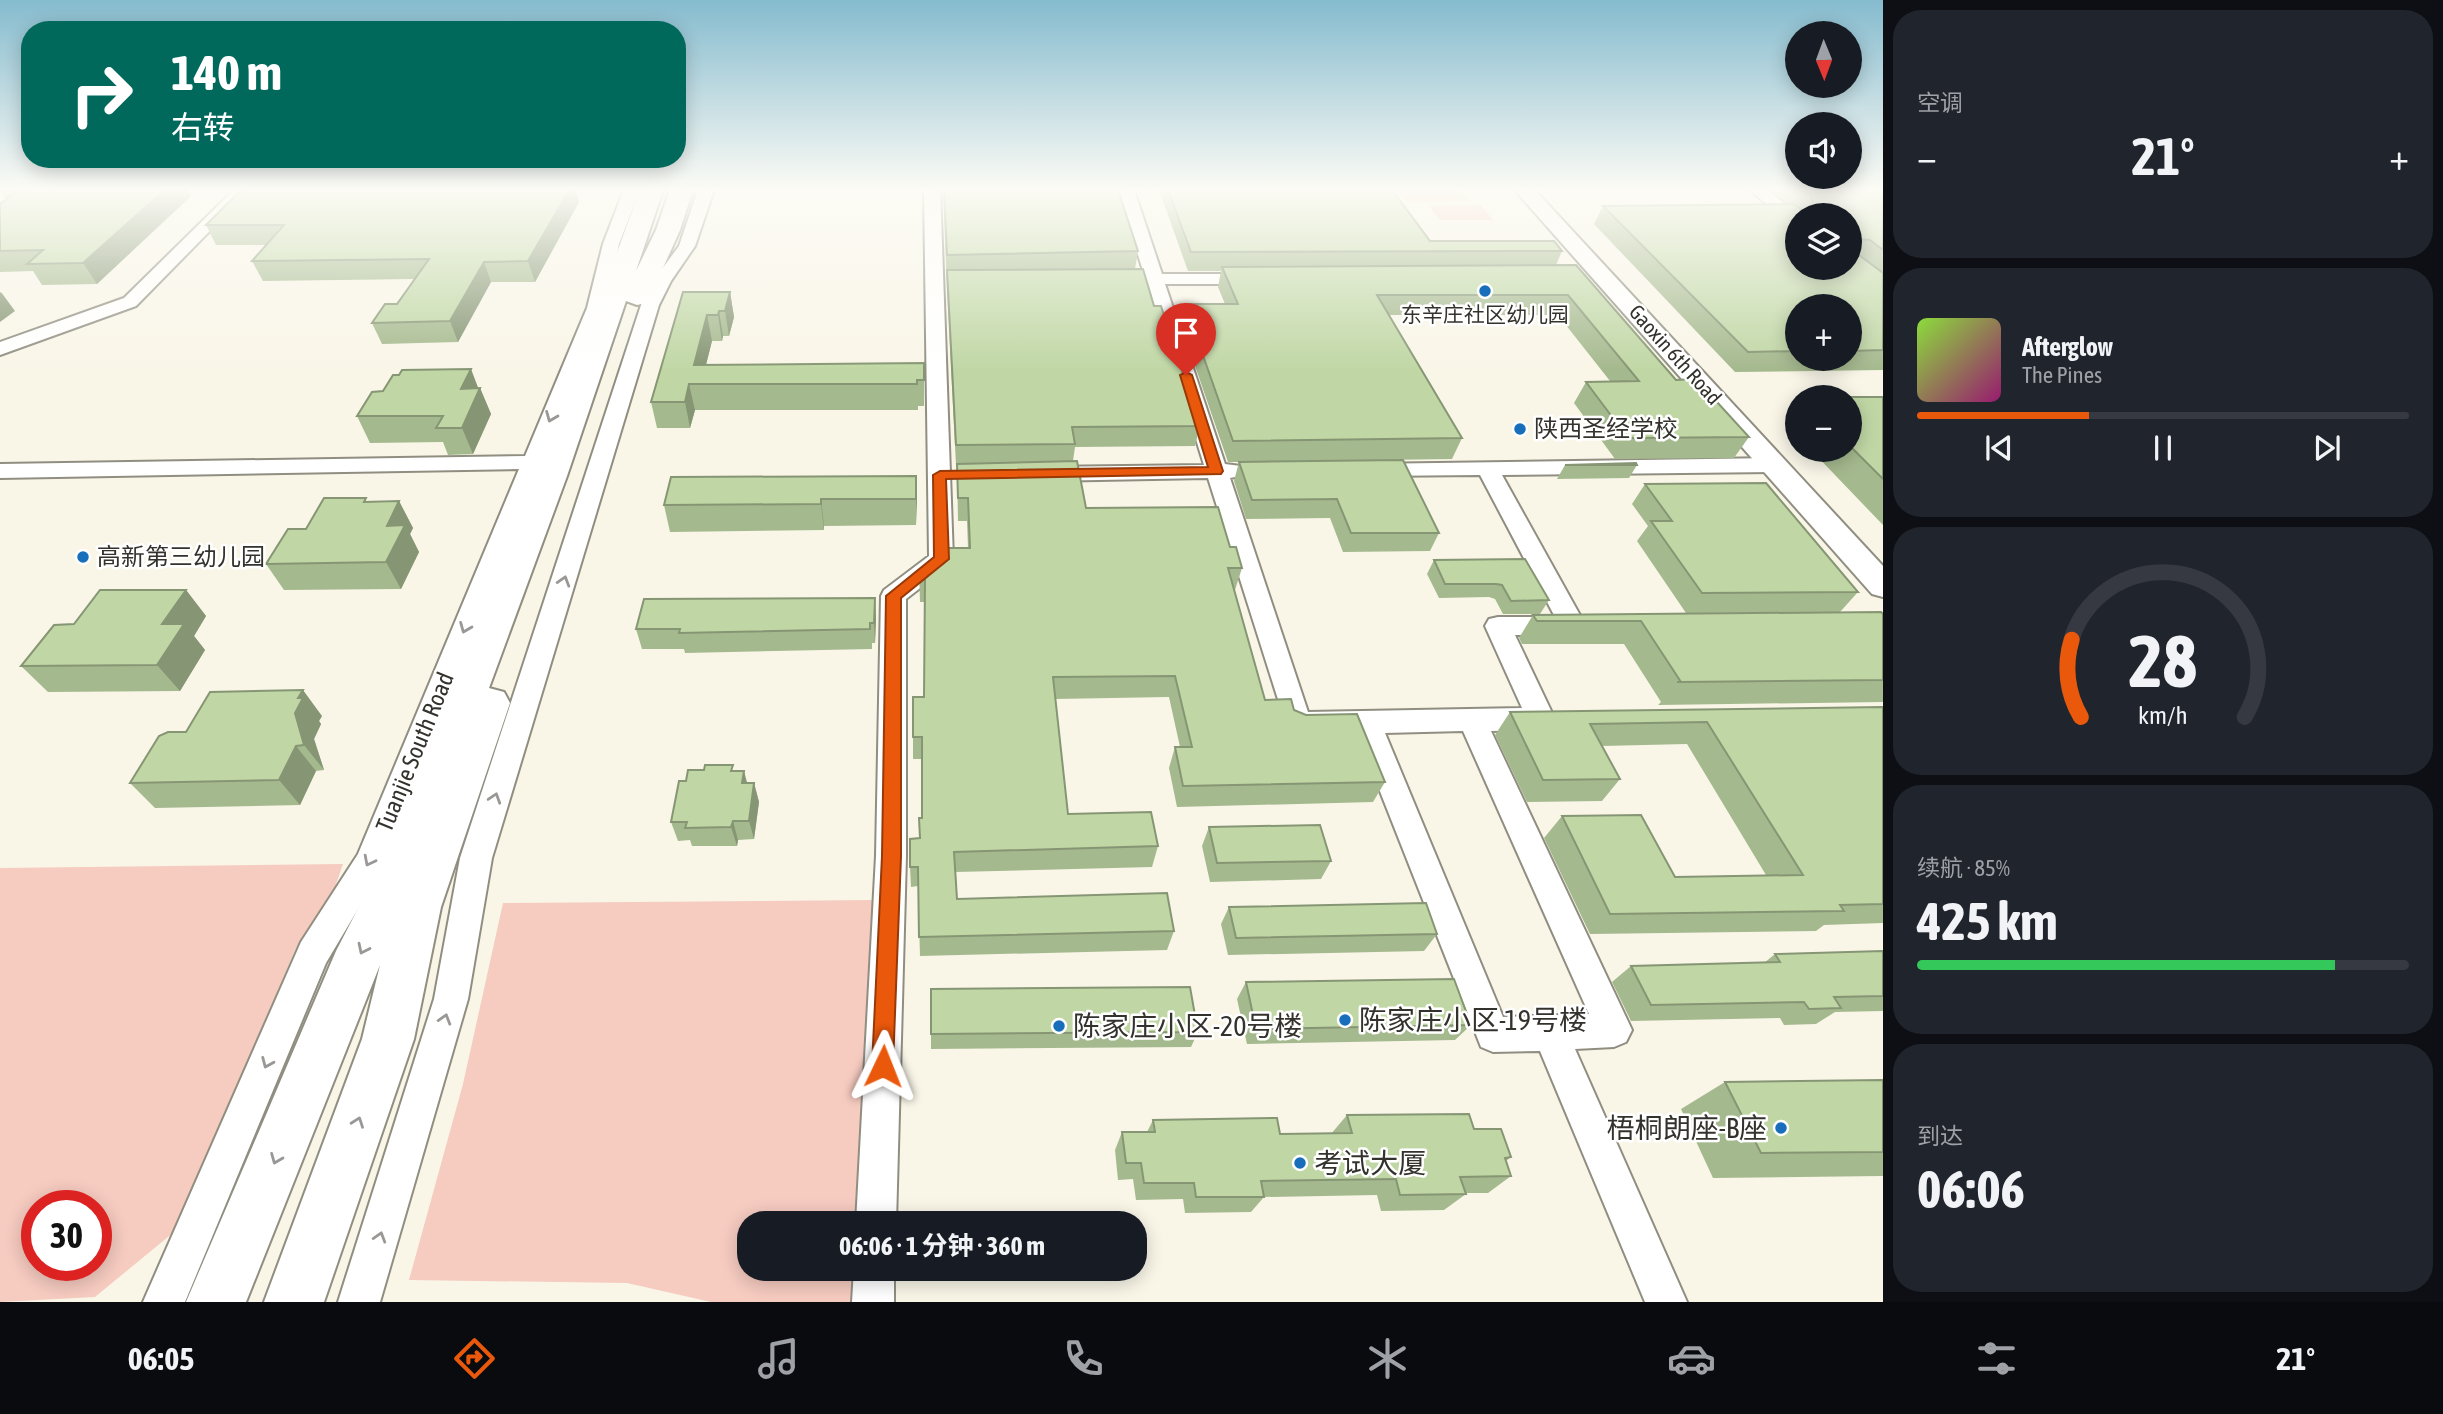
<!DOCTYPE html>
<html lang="zh">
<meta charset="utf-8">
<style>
body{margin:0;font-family:"Asap Condensed","Noto Sans SC",sans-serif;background:#20242c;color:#f1f3f6;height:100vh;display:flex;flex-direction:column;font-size:26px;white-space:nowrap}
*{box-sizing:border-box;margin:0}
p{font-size:23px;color:#9ea1a6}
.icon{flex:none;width:38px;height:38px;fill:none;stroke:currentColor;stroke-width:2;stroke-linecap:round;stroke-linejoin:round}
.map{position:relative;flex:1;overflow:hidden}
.drawer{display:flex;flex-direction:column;gap:10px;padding:10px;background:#0d0f14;width:560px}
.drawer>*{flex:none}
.guide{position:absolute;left:21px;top:21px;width:665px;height:147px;border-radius:28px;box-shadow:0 4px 18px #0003;background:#00695c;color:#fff;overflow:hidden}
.needle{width:46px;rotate:179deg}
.buttons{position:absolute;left:1785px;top:21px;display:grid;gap:14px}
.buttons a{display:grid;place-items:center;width:77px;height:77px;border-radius:50%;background:#171b24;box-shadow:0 4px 18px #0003;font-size:35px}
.speed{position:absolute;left:21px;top:1190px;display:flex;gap:14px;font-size:35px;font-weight:700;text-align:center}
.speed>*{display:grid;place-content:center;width:91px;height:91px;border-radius:50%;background:#171b24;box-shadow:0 4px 18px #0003;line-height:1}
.speed .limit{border:10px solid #d22;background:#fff;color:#111}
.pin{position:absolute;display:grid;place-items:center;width:60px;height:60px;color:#fff;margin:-72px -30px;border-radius:50% 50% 50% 0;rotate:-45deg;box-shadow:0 0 7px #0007}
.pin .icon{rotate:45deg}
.me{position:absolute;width:77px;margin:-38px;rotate:2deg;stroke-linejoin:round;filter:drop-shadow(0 0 5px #0008)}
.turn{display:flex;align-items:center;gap:24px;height:147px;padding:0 35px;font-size:32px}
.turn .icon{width:91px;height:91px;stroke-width:2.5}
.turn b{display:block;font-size:49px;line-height:60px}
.big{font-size:52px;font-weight:700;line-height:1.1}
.drawer .widget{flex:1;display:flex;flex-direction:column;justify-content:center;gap:10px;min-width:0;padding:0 24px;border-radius:28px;background:#20242c}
.drawer .dial{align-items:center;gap:0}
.dial svg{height:182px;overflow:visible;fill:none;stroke:#363941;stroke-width:7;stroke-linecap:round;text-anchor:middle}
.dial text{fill:#f1f3f6;stroke:none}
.song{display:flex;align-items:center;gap:21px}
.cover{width:84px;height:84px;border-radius:10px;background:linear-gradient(135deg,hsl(90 70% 55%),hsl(320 70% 35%))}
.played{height:7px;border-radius:4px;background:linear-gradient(90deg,#ea580c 35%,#363941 35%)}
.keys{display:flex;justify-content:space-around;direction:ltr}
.heat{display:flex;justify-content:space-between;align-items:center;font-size:38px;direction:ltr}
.charge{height:10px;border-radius:5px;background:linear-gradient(90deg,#34c759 85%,#363941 0)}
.trip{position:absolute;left:737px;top:1211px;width:410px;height:70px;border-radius:28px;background:#171b24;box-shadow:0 4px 18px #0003;font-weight:700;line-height:70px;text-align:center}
.dock{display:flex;height:112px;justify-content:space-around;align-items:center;background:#090b0e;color:#9ea1a6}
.dock .icon{width:49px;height:49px}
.dock .current{color:#ea580c}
.dock b{font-size:32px;color:#f1f3f6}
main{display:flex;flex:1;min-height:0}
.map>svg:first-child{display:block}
.green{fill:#f6cbc0;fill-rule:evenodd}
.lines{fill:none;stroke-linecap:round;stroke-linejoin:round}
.minor-casing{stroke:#908e81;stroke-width:4}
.tertiary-casing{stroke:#908e81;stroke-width:4}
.secondary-casing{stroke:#908e81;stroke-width:4}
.minor{fill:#fff;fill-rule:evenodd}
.tertiary{fill:#fff;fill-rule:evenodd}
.secondary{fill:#fff;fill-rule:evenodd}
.wall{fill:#a5b98e;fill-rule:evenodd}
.shaded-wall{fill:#869674}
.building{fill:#c0d7a5;stroke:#869674;stroke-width:2;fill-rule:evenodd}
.oneway{stroke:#999896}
.route{fill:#ea580c;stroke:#983908;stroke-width:2}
.poi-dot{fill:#196ebc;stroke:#fff;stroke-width:2.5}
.labels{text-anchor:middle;stroke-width:5;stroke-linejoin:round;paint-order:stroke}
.far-poi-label{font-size:21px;fill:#33322d;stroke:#fff}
.far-street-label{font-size:21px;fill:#33322d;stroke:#fff}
.poi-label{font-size:24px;fill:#33322d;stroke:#fff;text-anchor:start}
.street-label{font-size:24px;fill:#33322d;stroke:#fff}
.near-poi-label{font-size:28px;fill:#33322d;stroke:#fff;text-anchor:start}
</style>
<main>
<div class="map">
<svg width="1883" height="1302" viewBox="0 0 1883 1302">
<rect width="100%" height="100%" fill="#f9f6e8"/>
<!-- green -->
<path class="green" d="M1458,188l10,13 -61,1 -10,-13z
M1481,205l12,15h-53l-11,-14z
M343,864l-9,26 -38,58 -122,284 -79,65 -95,5v-434zM37,1206h59v59h-59z
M874,900l-18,323h-107v46h105l-2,33h-141l-84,-19 -218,-3 54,-196 40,-181z"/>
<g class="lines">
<!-- minor casing -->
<g class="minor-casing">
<path id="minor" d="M237,187h16l-117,119 -136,49v-13l124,-44z
M625,187h16l-22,57 -14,64 -58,147 9,2 3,5 -3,5 -15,2 -155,393 -60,101 -141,339h-42l158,-360 57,-88 161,-385 -519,9v-14l525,-8 62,-148 16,-64z
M699,187h16l-20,59 -24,35 -12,24 -167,553 -24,141 -88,303h-42l96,-303 26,-141 181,-553 12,-24 26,-35z
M924,187h16l13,372 -3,6 -44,34v257l-10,367h-40l20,-367 5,-260 3,-6 45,-34z
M1117,187h16l29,87h94l9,5 -9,5h-91l60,180 16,2 3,5 -3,5 -11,2 78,234 214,-4 -37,-82 4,-7 9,-2h57l-75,-142 -107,1 -8,-2 -3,-5 3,-5 409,-6 8,2 3,5 -3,5 -8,2 -272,3 84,151 -4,7 -9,2h-58l40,84 -4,8 -10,3 -50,1 141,299 -6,12 -12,5 -39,2 112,253h-42l-105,-251 -47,1 -12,-5 -124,-314 -59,1 -10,-3 -80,-253 -164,3 -8,-2 -3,-5 3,-5 8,-2 160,-2 -56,-181 -13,-1 -3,-4 3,-4 9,-1zM1463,731l126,283 -86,3 -118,-284z
M1747,187h17l34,28 -1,13 -6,-2z
M854,1269h40v33h-42z"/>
</g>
<!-- tertiary casing -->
<g class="tertiary-casing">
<path id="tertiary" d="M1512,187h20l351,379v31l-11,-3z"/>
</g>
<!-- secondary casing -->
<g class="secondary-casing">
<path id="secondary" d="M641,187h23l-28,84 20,-41 15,-43h23l-14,43 -30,67 -4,6 -9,2 -11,-4 -59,175 -78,212 15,4 6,11 -69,204 -27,132 -90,263h-60l98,-263 18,-74 -134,337h-60l150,-351 29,-56 170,-419z"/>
</g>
<!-- minor -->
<use href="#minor" class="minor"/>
<!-- tertiary -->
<use href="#tertiary" class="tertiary"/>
<!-- secondary -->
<use href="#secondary" class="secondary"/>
</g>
<!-- wall -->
<path class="wall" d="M6,187h181l4,9 -94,88 -55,1 -9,-14 -33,1v-68l6,-4 -6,-9z
M943,187h174l21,64 -3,18 19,37 46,120 -5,20 -120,1 -2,14 13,47 144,39 12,21 -7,22h-1l31,110 29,10 91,72 -12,20 -196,5 -8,-39 6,-21h5l-11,-50 -114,2 13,115 90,32 -6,21 -196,5 1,27 217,32 -7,19 -247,6 -2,-70 -7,1 -1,-20 10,-29 2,-20v-59h-9v-22l11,-40 1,-95h-5l-1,-32 49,-22 -1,-27h-9l-1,-56h-1l-9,-176z
M1158,187h232l40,54 132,10 -6,14 120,115 73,57 -15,21 -119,1 -41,-56 12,-21 24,-1 -52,-66h-169l73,123 -10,21 -141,2 128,72 -9,18 -87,1 -13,-34 -84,1 -12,-38 5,-19h-11l-47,-137 4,-21h40l-7,-17 3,-16h-33z
M1769,187h114v183l-148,2 -141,-148 9,-18 185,-2zM1797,306h53v53h-53z
M579,202l-44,80h-44l-33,60 -76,2 -10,-21 25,-19 18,-25 -152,2 -11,-20 14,-16h-50l-10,-20z
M683,292h47l4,25 -5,19h-6l-1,5h-10l-6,24 218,-2v43h-6v4h-223l-5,18h-33l-6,-26z
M480,388l11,26 -18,40 -25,1 -5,-13 -73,1 -13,-27z
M1850,397h33v128l-72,-75h39z
M1797,411v24l-10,-10z
M1565,465h72l-8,13 -72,1z
M916,476v49l-92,1v4l-154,2 -6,-27z
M1645,484l213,108 -18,20 -154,1 -49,-72 11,-15 -16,-22z
M399,501l14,27 -3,6 9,18 -18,37 -117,1 -18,-26 102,-62z
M1434,560l115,40 -9,14h-37l-8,-15 -6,-2 -50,1 -12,-24z
M186,590l20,26 -12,20 11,14 -25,41 -132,1 -27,-26 53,-42z
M875,598l1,20 -1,25h-3v6l-187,4 -1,-4h-42l-6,-20z
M1883,614v88l-225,3 3,-3 -37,-58h-102l-3,-6 14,-23z
M1883,707v216l-59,2 -8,6 -226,3 -46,-96 18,-22 113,61 91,-2 -79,-131 -85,2 18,33 -18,22 -75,1 -32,-67 15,-23z
M322,716l-3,5 2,3 -7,15 10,31 -8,1 -16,34 -145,3 -25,-25 56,-51z
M734,771l13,12h7l5,19 -5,37 -16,1 -1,6h-45l-2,-6 -12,1 -7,-19 15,-41z
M1209,827l122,34 -10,18 -111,3 -8,-36z
M1229,907l208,27 -13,17 -196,4 -7,-31z
M1883,951v60l-48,1 -19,12 -32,1 -4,-7 -149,3 -19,-39 19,-16 133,-3 11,-9z
M1246,982l225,43 -16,15 -208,4 -10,-45z
M931,989l267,43 -7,15 -260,2z
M1883,1080v96l-170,2 -32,-69 44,-27z
M1347,1115l127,14 37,28 -5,4 5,15 -23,17h-23l1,1 -22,16 -63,1 -4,-16 -113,2 -13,15 -66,1 -2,-14 -47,1 -3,-21 -15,1 -3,-30 7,-18h25l6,-12 127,14h51z"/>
<!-- shaded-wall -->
<path class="shaded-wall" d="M168,187h19l4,9 -94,88 -14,-21z
M571,187h4l4,15 -44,80 -7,-21z
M484,262l7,20 -33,60 -8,-21z
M1,292l14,19 -15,11v-29z
M730,292l4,25 -5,19 -4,-25z
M719,311l4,25 -1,5 -4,-26z
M707,315l5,26 -11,43 -7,-19z
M471,369l8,21 1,-2 11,26 -18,40 -11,-26 -1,-39z
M689,384l6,26 -5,18 -5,-26z
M916,476l1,26 -1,23z
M821,499l3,27v4l-3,-26z
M399,501l14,27 -3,6 9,18 -18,37 -15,-27 1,-36z
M186,590l20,26 -12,20 11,14 -25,41 -23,-26 5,-41z
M875,598l1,20 -1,25 -1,-20z
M303,690l19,26 -3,5 2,3 -7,15 10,31 -20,-25 -9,-32 3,-15z
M296,746l20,25 -16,34 -21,-25z
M744,771l5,19 -7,-7z
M754,783l5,19 -5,37 -5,-18z
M733,821l5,19 -1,6 -6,-19z"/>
<!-- building -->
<path class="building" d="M6,187h162l-85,76 -56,1 16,-14 -43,1v-47l18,-13h-18z
M244,187h327l-43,74 -44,1 -34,59 -78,2 13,-19h12l32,-45 -177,2 32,-36h-78z
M944,187h173l21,64 -191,4z
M1167,187h223l40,54h124l8,10 -371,1z
M1802,187h81v63l-13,-10 -9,-1v8l-6,1v4l28,21v77l-33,1v-45h-53v45l-49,1 -145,-146 191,-2 8,6 8,2 3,-10 -2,-7zM1797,215h53v53h-53z
M1576,265l100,115 20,-1 53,58 -121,1 -42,-56 53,-1 -71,-86h-191l85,143 -229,3 -48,-137h53l-16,-37z
M1143,269l11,37h7l39,120 -128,1 3,17 -119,1 -9,-175z
M683,292h47l-5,19h-6l-1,4h-11l-13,50 230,-2v17h-7v4h-228l-4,18h-34z
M471,369l-10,20 19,-1 -18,40h-26l7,-12h-86l15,-24 11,-1 10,-16h6l3,-5z
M1810,397h73v82l-33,-33v-49z
M1403,460l36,73h-88l-14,-34 -85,1 -13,-38z
M1077,461l9,47 132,-1 12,40h6l6,21h-14l37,132 26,-1 3,11 12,5 51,-1 28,68 -202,4 -8,-39h17l-17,-71 -122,1 15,137 83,-2 7,34 -204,6 3,47 210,-6 7,38 -255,6 -1,-70h-8v-28l10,-1 -1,-20h3v-81h-9v-40h11l1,-117h-6v-10l29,-22h22l-2,-50h-10l-1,-34z
M1636,463l1,2h-72z
M916,476v23h-95v5l-157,1 7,-28z
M1766,483l92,109 -156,1 -51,-72h21l-27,-37z
M324,498h42l-2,4 35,-1 -12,25 18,-1 -19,37 -120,2 22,-35h18z
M1525,559l24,41 -38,1 -9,-16 -6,-1h-51l-11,-24z
M100,590h86l-24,34h22l-27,41 -136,1 33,-41 20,-1z
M875,598l-1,25h-4v6l-191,4 1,-4h-44l8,-30z
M1881,612l2,2v66l-206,2h4l-40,-61h-104l-4,-6z
M303,690l-5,8h5l-8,15 9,32 -8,1 -17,34 -149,3 29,-47 9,-4h18l24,-40z
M1883,707v197l-43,1 4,6 -234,3 -48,-98 79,-1 34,62 128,-2 -96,-153 -117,2 30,55 -77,1 -33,-68z
M705,765h28l-2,6h13l-2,12h12l-5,38h-16l-2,6 -46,1 2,-6h-16l8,-41h7l2,-11h16z
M1320,825l11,36 -114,2 -8,-36z
M1426,903l11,31 -201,4 -7,-31z
M1883,951v45l-49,1 7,11 -32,1 -5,-7 -153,3 -20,-39 149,-4 -5,-8z
M1454,979l17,46 -215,4 -10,-47z
M1190,987l8,45 -267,2v-45z
M1883,1080v72l-122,1 -36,-71z
M1469,1114l5,15h27l10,28 -6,1 6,18 -51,1 6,17 -66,1 -4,-16 -135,2 3,16h-68l-2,-14h-50l-3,-20h-15l-4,-31h33l-2,-12 124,-2 3,16 72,-1 -5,-18z"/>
<!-- one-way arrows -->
<defs><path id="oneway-chevron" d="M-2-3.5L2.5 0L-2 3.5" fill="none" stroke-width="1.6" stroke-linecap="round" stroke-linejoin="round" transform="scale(1.75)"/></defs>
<g class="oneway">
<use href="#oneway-chevron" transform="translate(551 417) rotate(112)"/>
<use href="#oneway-chevron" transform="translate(564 581) rotate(-73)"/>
<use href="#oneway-chevron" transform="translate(465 628) rotate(112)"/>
<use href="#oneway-chevron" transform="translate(495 798) rotate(-72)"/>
<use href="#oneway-chevron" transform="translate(369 861) rotate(117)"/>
<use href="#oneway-chevron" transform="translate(363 949) rotate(116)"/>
<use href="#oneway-chevron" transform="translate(445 1019) rotate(-73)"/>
<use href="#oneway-chevron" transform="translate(267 1063) rotate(113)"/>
<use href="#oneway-chevron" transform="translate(358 1122) rotate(-70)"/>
<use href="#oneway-chevron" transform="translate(276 1159) rotate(112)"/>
<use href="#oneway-chevron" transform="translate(380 1237) rotate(-73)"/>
</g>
<!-- sky -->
<linearGradient id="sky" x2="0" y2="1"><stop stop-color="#85bbce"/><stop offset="0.51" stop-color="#fcfbf5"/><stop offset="1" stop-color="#fcfbf5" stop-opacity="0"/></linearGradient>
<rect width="1883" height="370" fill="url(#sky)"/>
<!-- route -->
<path class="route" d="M1186,372l6,3 31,96 -2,3 -275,5 3,80 -48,39v258l-8,210 -3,8 -7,3 -8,-3 -3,-8 10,-210 4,-260 48,-39 -1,-82 7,-4 268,-4 -28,-92z"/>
<!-- markers -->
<g class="poi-dot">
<circle cx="1485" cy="291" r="7"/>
<circle cx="1520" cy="429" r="7"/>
<circle cx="83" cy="557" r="7"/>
<circle cx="1345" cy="1020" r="7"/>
<circle cx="1059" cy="1026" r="7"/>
<circle cx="1781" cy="1128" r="7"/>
<circle cx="1300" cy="1163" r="7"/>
</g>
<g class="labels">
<!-- far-poi labels -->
<g class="far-poi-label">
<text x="1485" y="322">东辛庄社区幼儿园</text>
</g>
<!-- far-street labels -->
<g class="far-street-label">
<text transform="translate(1675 355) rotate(48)" y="7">Gaoxin 6th Road</text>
</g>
<!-- poi labels -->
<g class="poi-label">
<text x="1534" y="437">陕西圣经学校</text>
<text x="97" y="565">高新第三幼儿园</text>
</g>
<!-- street labels -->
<g class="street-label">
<text transform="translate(415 752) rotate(-68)" y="8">Tuanjie South Road</text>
</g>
<!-- near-poi labels -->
<g class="near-poi-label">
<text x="1359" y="1030">陈家庄小区-19号楼</text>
<text x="1073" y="1036">陈家庄小区-20号楼</text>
<text x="1767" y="1138" text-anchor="end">梧桐朗座-B座</text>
<text x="1314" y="1173">考试大厦</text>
</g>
</g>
</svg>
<div class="buttons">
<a><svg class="needle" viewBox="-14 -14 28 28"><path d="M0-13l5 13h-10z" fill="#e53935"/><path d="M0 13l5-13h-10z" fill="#9ea1a6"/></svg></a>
<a><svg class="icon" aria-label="sound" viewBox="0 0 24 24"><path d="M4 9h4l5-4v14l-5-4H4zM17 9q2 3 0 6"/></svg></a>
<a><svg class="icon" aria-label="layers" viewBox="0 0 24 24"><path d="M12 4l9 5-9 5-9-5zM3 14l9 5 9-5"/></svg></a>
<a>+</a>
<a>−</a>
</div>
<div class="speed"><div class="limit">30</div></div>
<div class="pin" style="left:1186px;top:375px;background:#d93025"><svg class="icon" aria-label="arrive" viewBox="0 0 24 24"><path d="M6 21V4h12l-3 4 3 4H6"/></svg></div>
<svg class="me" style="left:883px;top:1066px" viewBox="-20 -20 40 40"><path d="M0-17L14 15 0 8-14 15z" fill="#ea580c" stroke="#fff" stroke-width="4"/></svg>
<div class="trip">06:06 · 1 分钟 · 360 m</div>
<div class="guide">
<div class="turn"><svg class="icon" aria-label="right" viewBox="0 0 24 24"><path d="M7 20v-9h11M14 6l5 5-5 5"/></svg><div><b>140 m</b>右转</div></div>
</div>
</div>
<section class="drawer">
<div class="widget"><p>空调</p>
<div class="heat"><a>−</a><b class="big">21°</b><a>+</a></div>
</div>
<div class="widget">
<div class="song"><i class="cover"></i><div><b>Afterglow</b><p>The Pines</p></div></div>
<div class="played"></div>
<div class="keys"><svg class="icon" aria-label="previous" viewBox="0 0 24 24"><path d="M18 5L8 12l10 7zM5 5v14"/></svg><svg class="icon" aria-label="pause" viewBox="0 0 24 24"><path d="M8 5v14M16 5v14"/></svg><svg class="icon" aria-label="next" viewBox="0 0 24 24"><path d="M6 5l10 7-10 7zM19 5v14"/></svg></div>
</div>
<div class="widget dial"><svg viewBox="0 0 100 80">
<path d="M14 69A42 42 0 1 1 86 69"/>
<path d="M14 69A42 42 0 0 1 10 35" stroke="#ea580c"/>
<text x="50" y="56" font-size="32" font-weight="700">28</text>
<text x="50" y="72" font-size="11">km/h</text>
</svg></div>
<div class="widget"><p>续航 · 85%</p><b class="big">425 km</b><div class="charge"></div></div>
<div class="widget"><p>到达</p><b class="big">06:06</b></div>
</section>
</main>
<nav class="dock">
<b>06:05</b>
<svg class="icon current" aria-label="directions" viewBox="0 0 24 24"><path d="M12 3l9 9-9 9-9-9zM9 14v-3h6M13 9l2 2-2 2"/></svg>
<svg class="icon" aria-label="music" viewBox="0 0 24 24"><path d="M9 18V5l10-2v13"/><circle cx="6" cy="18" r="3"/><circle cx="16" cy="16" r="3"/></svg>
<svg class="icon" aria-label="phone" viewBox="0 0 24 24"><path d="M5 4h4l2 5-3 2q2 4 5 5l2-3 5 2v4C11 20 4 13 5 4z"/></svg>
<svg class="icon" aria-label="climate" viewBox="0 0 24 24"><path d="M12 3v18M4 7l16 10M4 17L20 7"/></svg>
<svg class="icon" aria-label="car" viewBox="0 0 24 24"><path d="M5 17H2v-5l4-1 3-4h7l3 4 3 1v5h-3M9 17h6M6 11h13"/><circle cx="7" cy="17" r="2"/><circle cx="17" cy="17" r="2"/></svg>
<svg class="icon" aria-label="filters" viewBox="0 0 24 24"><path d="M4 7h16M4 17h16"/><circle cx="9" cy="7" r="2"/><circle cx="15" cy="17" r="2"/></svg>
<b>21°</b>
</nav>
